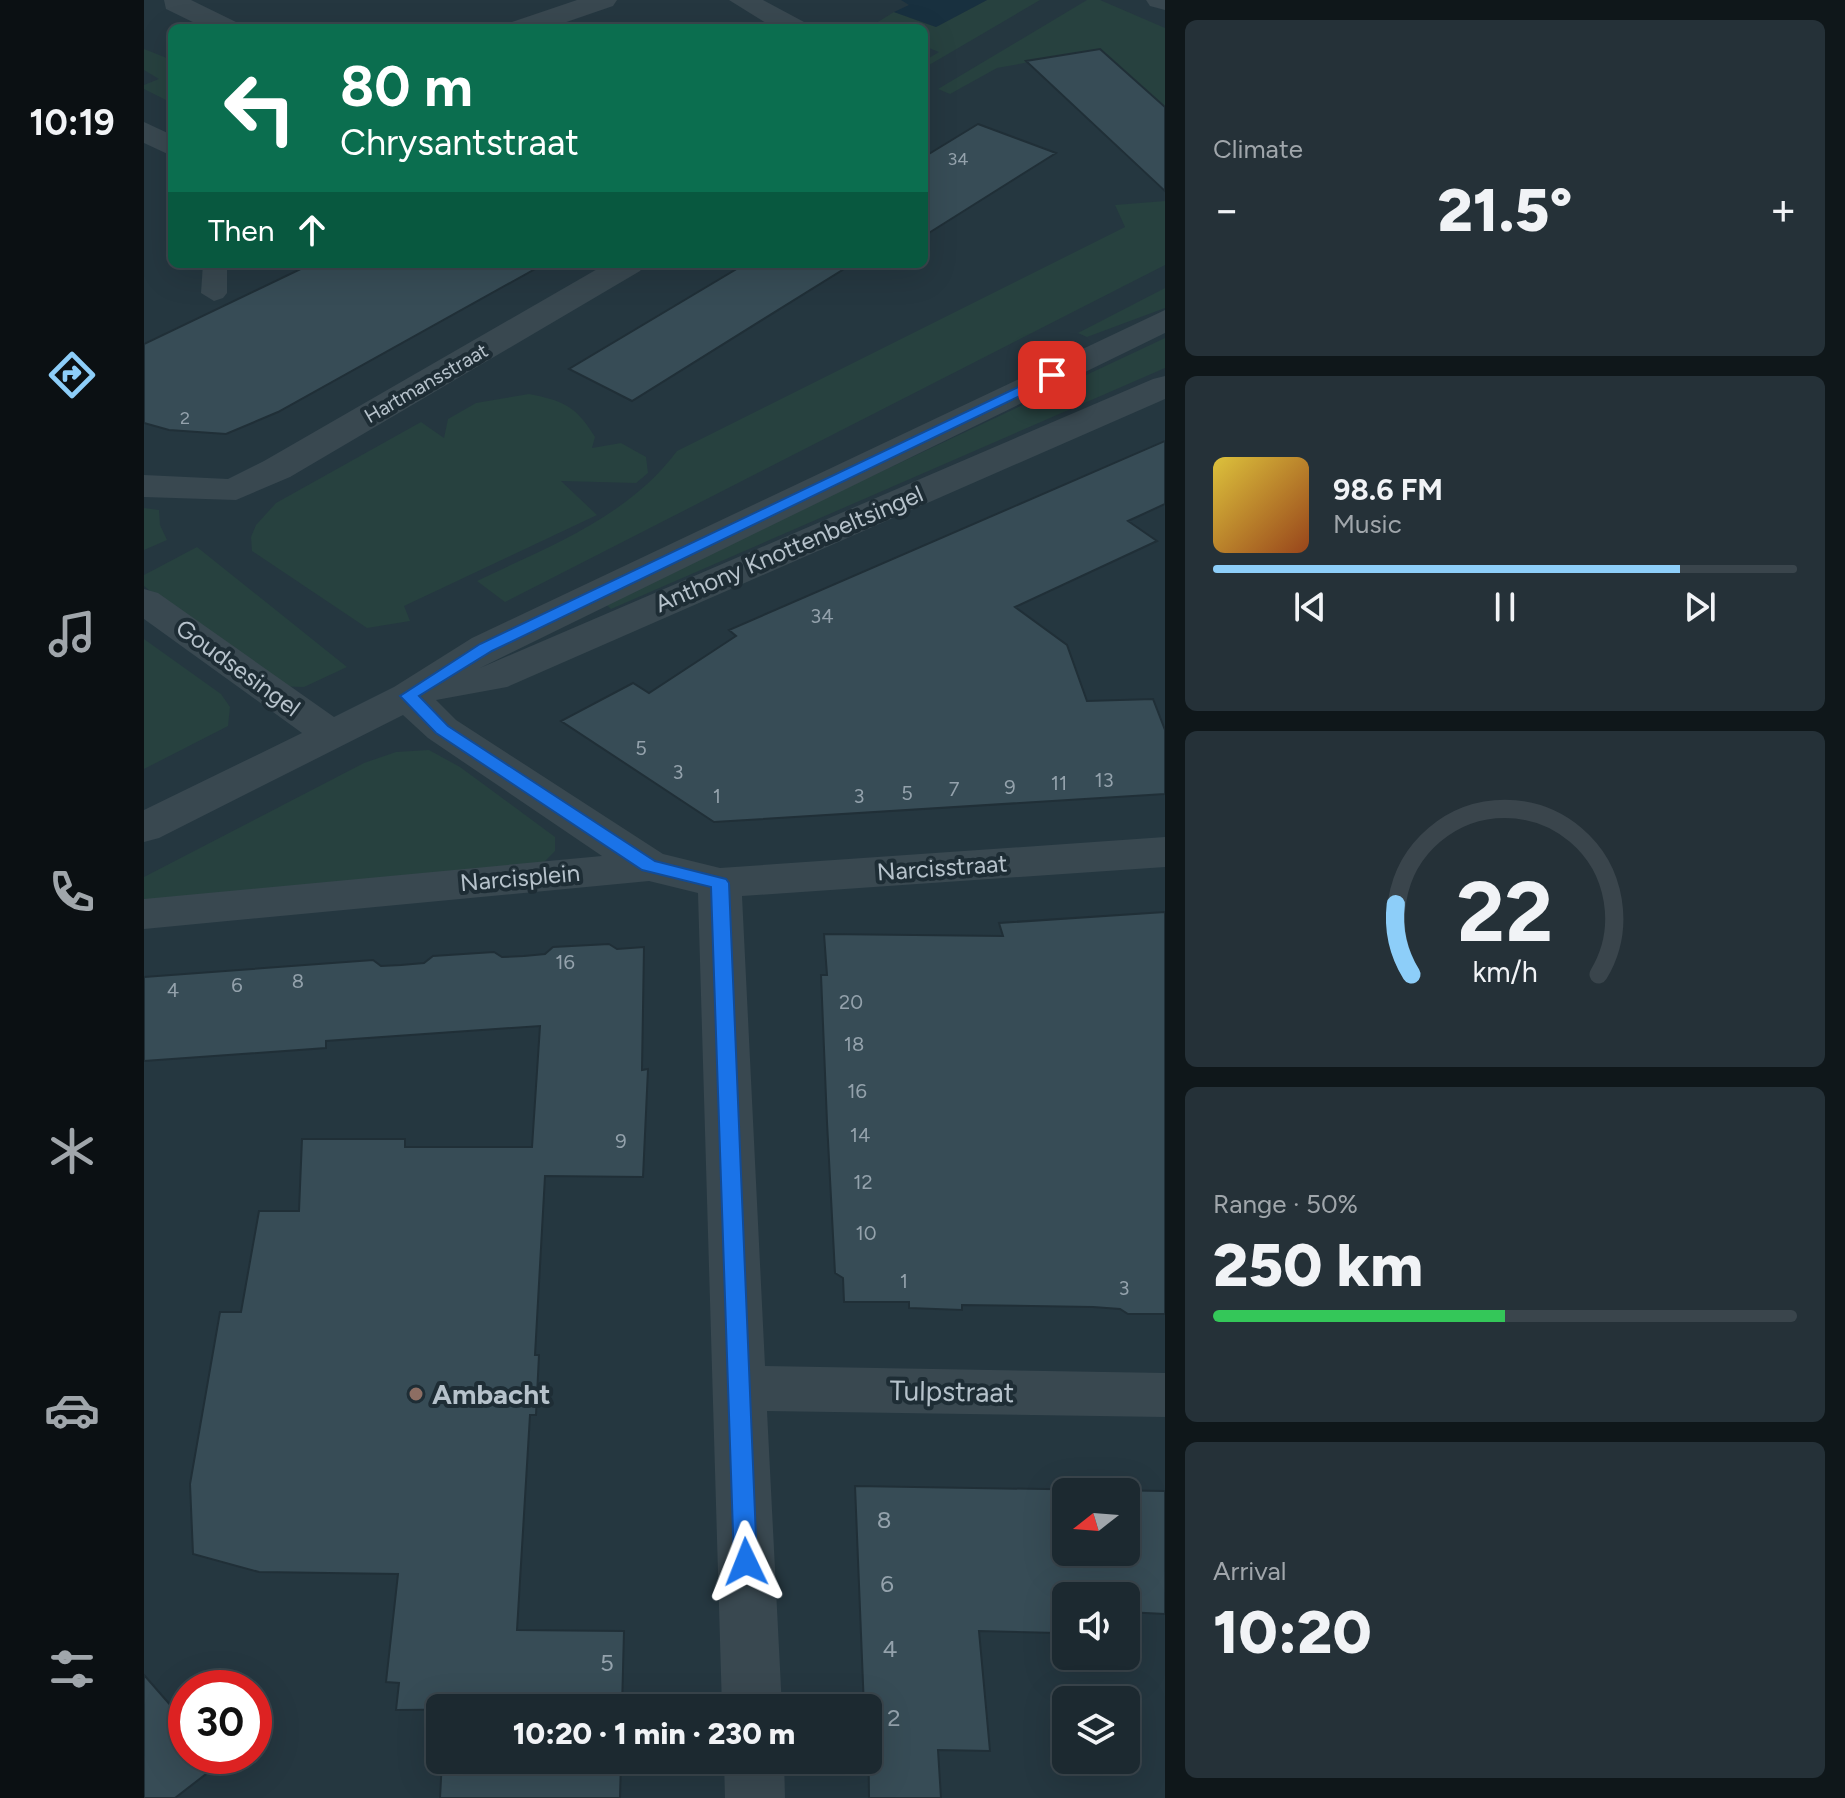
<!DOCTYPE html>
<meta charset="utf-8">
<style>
body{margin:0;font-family:Figtree,sans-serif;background:#253138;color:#f1f3f6;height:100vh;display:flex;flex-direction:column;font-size:30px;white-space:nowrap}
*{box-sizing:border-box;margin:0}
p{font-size:26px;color:#a0a6ab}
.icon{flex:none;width:44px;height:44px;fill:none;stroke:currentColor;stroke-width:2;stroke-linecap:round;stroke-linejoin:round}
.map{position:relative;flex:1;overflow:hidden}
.panel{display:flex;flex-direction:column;gap:20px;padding:20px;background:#0f171a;width:680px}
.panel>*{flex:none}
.hud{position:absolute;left:24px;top:24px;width:760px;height:244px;border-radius:12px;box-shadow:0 8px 32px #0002,0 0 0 2px #3a454c;background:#0b6e4f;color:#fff;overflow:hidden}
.needle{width:52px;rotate:253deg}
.fabs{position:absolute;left:908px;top:1478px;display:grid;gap:16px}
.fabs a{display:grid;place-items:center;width:88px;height:88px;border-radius:12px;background:#1c2930;box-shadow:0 8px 32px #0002,0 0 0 2px #3a454c;font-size:40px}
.speed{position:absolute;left:24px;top:1670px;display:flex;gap:16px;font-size:40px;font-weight:700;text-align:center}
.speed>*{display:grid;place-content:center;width:104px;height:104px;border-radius:50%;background:#1c2930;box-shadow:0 8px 32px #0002,0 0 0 2px #3a454c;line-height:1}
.speed .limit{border:12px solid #d22;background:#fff;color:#111}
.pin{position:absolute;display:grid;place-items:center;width:68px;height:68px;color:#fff;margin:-34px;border-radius:16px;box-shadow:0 4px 12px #0006}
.me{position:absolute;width:88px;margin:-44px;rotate:358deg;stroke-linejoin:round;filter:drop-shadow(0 0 6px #0008)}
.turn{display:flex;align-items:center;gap:28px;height:168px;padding:0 40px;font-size:36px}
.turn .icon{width:104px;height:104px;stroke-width:2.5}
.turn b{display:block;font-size:56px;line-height:68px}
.then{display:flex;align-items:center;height:76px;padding:0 40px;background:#0003;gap:16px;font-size:30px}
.big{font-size:60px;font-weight:800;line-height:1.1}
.panel .widget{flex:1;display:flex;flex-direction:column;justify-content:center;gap:12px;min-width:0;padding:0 28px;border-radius:12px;background:#253138}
.panel .dial{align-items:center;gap:0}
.dial svg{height:208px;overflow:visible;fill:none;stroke:#3a454c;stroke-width:7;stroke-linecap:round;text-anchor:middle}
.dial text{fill:#f1f3f6;stroke:none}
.song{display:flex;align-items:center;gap:24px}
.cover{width:96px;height:96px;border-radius:12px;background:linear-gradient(135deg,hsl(50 70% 55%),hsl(20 70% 35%))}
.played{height:8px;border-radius:4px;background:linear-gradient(90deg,#8dcef9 80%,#3a454c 80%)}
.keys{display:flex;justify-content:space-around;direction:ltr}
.heat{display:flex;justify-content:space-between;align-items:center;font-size:44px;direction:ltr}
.charge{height:12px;border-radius:6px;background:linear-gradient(90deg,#34c759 50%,#3a454c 0)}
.trip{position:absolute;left:282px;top:1694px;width:456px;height:80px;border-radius:12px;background:#1c2930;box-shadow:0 8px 32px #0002,0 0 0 2px #3a454c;font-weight:800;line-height:80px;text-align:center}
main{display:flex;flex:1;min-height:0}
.dock{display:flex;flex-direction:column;width:144px;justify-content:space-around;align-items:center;background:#0b1013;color:#a0a6ab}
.dock .icon{width:56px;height:56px}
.dock .active{color:#8dcef9}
.dock b{font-size:36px;color:#f1f3f6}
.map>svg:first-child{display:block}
.green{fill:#27413f}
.water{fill:#18303f}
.building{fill:#374c56;stroke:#202f37;stroke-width:2;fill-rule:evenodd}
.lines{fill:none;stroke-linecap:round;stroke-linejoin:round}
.service{fill:#394850;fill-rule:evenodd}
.minor{fill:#394850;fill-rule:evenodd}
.tertiary{fill:#394850;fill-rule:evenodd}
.route{fill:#1a73e8;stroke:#114b97;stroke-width:2}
.education-dot{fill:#8d6e63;stroke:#1e2d35;stroke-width:3}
.labels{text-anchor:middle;stroke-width:8;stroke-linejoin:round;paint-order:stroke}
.far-number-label{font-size:18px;fill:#94a2ac}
.far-street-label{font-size:20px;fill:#b6c2cb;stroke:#1e2d35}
.number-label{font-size:20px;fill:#94a2ac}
.street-label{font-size:24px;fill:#b6c2cb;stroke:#1e2d35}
.near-number-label{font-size:24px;fill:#94a2ac}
.near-street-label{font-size:28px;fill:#b6c2cb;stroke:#1e2d35}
.near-poi-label{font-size:28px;font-weight:bold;fill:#b6c2cb;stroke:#1e2d35;text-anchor:start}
</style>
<main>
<nav class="dock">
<b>10:19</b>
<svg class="icon active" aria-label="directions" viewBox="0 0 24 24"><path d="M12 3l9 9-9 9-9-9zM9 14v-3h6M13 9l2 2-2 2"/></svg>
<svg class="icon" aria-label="music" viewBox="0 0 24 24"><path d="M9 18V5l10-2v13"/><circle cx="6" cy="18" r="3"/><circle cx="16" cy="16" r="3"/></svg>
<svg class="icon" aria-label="phone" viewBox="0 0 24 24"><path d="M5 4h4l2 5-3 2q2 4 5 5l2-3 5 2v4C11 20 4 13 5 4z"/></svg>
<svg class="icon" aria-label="climate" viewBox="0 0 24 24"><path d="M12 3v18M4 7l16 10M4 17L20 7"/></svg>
<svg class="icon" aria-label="car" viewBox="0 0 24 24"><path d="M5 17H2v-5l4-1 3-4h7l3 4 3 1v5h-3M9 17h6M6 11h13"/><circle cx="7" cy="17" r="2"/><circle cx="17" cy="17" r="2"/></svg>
<svg class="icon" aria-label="filters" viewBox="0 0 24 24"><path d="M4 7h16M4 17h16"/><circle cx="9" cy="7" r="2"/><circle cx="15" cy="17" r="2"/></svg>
</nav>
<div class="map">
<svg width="1021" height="1798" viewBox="0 0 1021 1798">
<rect width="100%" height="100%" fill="#253740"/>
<!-- green -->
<path class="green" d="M843,0h53l-116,68v-7l15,-9 -15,-6v-18l-51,-3 21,-13 42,15z
M943,0h13l65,28v80l-65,-59 -103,19 -47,26 -12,-5z
M0,49l28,11v43l-28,-14v-4l15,-6 -15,-9z
M1021,201v64l-660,337 -28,-21c72,-35 150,-63 200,-130l448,-224 -10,-22z
M1021,288v20l-78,29 -9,-4z
M1021,338v30l-554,241 -7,-7z
M385,394c35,7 47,12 66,43l-3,11 29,-5 25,14 2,16 -12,10 -75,-2 36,34 -193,91 6,15 -43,7 -115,-77 -1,-14 5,-12 20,-22 145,-81 23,16 4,-19 28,-16z
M0,508l15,2 1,15 7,15 -23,10z
M53,547l150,120 -43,20 -33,-1 -127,-100v-11z
M0,639l77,55 9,13 -2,19 -84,43z
M285,750l31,17 95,70v14l-11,11 -400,47v-32l220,-114 32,-11z"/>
<!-- water -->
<path class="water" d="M757,0h86l-51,27 -42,-15 15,-7z"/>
<!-- building -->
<path class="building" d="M956,49l65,58v84l-139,-130z
M834,124l78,29 -132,83v-79z
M167,264h233l-266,148 -52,22 -57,-4 -25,-7v-79z
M601,264h107l-220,137 -63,-32z
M1021,441v63l-37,17 29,20 -142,66 52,38 20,56 66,-2 12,31v64l-451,28 -153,-101 72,-38 16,10 87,-57 -7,-6z
M1021,912v402h-37l-8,-5 -27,-2 -131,-2v5l-53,-2v-6h-65l-1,-24 -8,-5 -8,-151 -6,-147h6l-3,-41 179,2 -4,-13z
M465,944l8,5 27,-2 -2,123 6,-1 -5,108 -98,-1 -10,179h4l-3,60h-6l-13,215 107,1 -2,77 -226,2 3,-27 -13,-1 12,-108 -139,-2 -66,-18 -3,-70 30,-172h21l18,-101h40l3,-72h103v8h127l8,-121 -214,15v7l-182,13v-84l229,-17 8,6 20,-1 23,-2 9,-7 61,-4 8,5 22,-1 21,-2 8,-7z
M711,1486l310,5v123l-39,-2v-16h-60v15l-11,-1 3,23 -79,-2 11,120 -52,-1 3,48h-72l-1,-90h-4zM922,1492h60v60h-60z
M0,1675l42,48v33h15l5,18 -31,24h-31z
M298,1760h179l-1,38h-180z"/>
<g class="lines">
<!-- service -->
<path class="service" d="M59,264h24v29l-4,5 -9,3 -13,-8z"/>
<!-- minor -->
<path class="minor" d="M20,0h27l45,22 4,6h-35l-39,-19z
M433,0h40l-4,6 -64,22h-41l4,-6z
M585,0h34l41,22 4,6h-34z
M0,122l28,13v21l-28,-13z
M462,264h39l-5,7 -350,206 -54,23 -92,-3v-22l84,4 36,-18z
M1021,310v23l-685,335 673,-289 12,-3v23l-658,288 -71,13 20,20 207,134 57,14 445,-31v30l-423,29 23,470 400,7v44l-398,-6 15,297h-60l-24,-815 -49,-12 -505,48v-30l458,-43 -174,-118 -25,-23 -244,123 -15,4v-32l158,-77 -158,-114v-30l14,4 176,124 60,-30 78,-49z
M580,1760h60l1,38h-60z"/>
<!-- tertiary -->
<path class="tertiary" d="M1002,0h19v10l-15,-4z"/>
</g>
<!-- route -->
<path class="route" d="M908,371l5,1v6l-565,273 -73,45 29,30 207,135 71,18 3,4 28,679 -3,8 -8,3 -8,-3 -4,-8 -23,-675 -69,-17 -206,-137 -36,-37 80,-52z"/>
<!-- markers -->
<circle class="education-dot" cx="272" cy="1394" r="8"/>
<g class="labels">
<!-- far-number labels -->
<g class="far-number-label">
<text x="814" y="165">34</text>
<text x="41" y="424">2</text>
</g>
<!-- far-street labels -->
<g class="far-street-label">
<text transform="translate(282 383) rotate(-30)" y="7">Hartmansstraat</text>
</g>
<!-- number labels -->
<g class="number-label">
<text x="678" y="623">34</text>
<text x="497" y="755">5</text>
<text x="534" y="779">3</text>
<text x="960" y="787">13</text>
<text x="915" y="790">11</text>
<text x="866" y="794">9</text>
<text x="810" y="796">7</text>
<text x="763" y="800">5</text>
<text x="573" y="803">1</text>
<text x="715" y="803">3</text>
<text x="421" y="969">16</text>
<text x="154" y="988">8</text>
<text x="93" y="992">6</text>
<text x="29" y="997">4</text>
<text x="707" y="1009">20</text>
<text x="710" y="1051">18</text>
<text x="713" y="1098">16</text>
<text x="716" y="1142">14</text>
<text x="477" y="1148">9</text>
<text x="719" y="1189">12</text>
<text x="722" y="1240">10</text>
<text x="760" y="1288">1</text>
<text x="980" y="1295">3</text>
</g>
<!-- street labels -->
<g class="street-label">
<text transform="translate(645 549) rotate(-23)" y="8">Anthony Knottenbeltsingel</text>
<text transform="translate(94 668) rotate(36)" y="8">Goudsesingel</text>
<text transform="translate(798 868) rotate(-4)" y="8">Narcisstraat</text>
<text transform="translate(376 878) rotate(-5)" y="8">Narcisplein</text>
</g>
<!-- near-number labels -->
<g class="near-number-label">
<text x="740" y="1528">8</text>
<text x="743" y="1592">6</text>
<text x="746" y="1657">4</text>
<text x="463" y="1671">5</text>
<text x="750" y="1726">2</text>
</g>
<!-- near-street labels -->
<g class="near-street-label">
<text transform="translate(808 1391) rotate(1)" y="10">Tulpstraat</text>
</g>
<!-- near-poi labels -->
<g class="near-poi-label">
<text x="288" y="1404">Ambacht</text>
</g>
</g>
</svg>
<div class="fabs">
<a><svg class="needle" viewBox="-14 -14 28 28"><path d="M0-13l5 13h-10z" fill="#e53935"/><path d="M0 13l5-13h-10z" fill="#a0a6ab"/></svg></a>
<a><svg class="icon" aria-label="sound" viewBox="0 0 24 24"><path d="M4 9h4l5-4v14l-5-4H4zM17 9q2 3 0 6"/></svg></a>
<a><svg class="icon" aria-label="layers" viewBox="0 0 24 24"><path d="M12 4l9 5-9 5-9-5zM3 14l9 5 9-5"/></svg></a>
</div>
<div class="speed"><div class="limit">30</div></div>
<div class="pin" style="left:908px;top:375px;background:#d93025"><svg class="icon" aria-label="arrive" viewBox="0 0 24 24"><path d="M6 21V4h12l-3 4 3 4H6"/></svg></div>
<svg class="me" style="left:602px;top:1562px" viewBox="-20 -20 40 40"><path d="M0-17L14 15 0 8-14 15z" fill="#1a73e8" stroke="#fff" stroke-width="4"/></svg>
<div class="trip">10:20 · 1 min · 230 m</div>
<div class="hud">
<div class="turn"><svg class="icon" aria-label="left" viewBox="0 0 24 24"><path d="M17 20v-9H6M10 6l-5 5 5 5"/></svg><div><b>80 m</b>Chrysantstraat</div></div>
<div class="then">Then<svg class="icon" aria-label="ahead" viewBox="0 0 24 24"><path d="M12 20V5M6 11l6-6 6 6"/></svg></div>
</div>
</div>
<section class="panel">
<div class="widget"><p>Climate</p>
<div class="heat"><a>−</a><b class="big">21.5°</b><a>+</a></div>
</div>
<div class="widget">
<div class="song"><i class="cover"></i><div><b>98.6 FM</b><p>Music</p></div></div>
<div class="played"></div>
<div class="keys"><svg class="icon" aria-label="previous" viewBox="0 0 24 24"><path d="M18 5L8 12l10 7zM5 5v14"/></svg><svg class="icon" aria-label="pause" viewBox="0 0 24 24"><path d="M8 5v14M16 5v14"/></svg><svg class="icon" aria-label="next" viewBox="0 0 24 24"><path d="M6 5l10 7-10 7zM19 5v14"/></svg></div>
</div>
<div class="widget dial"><svg viewBox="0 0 100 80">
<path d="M14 69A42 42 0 1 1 86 69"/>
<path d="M14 69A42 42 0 0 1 8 42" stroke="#8dcef9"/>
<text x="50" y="56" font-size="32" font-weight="700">22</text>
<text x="50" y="72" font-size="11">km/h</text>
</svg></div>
<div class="widget"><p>Range · 50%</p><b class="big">250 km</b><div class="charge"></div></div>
<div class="widget"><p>Arrival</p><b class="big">10:20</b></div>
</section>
</main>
